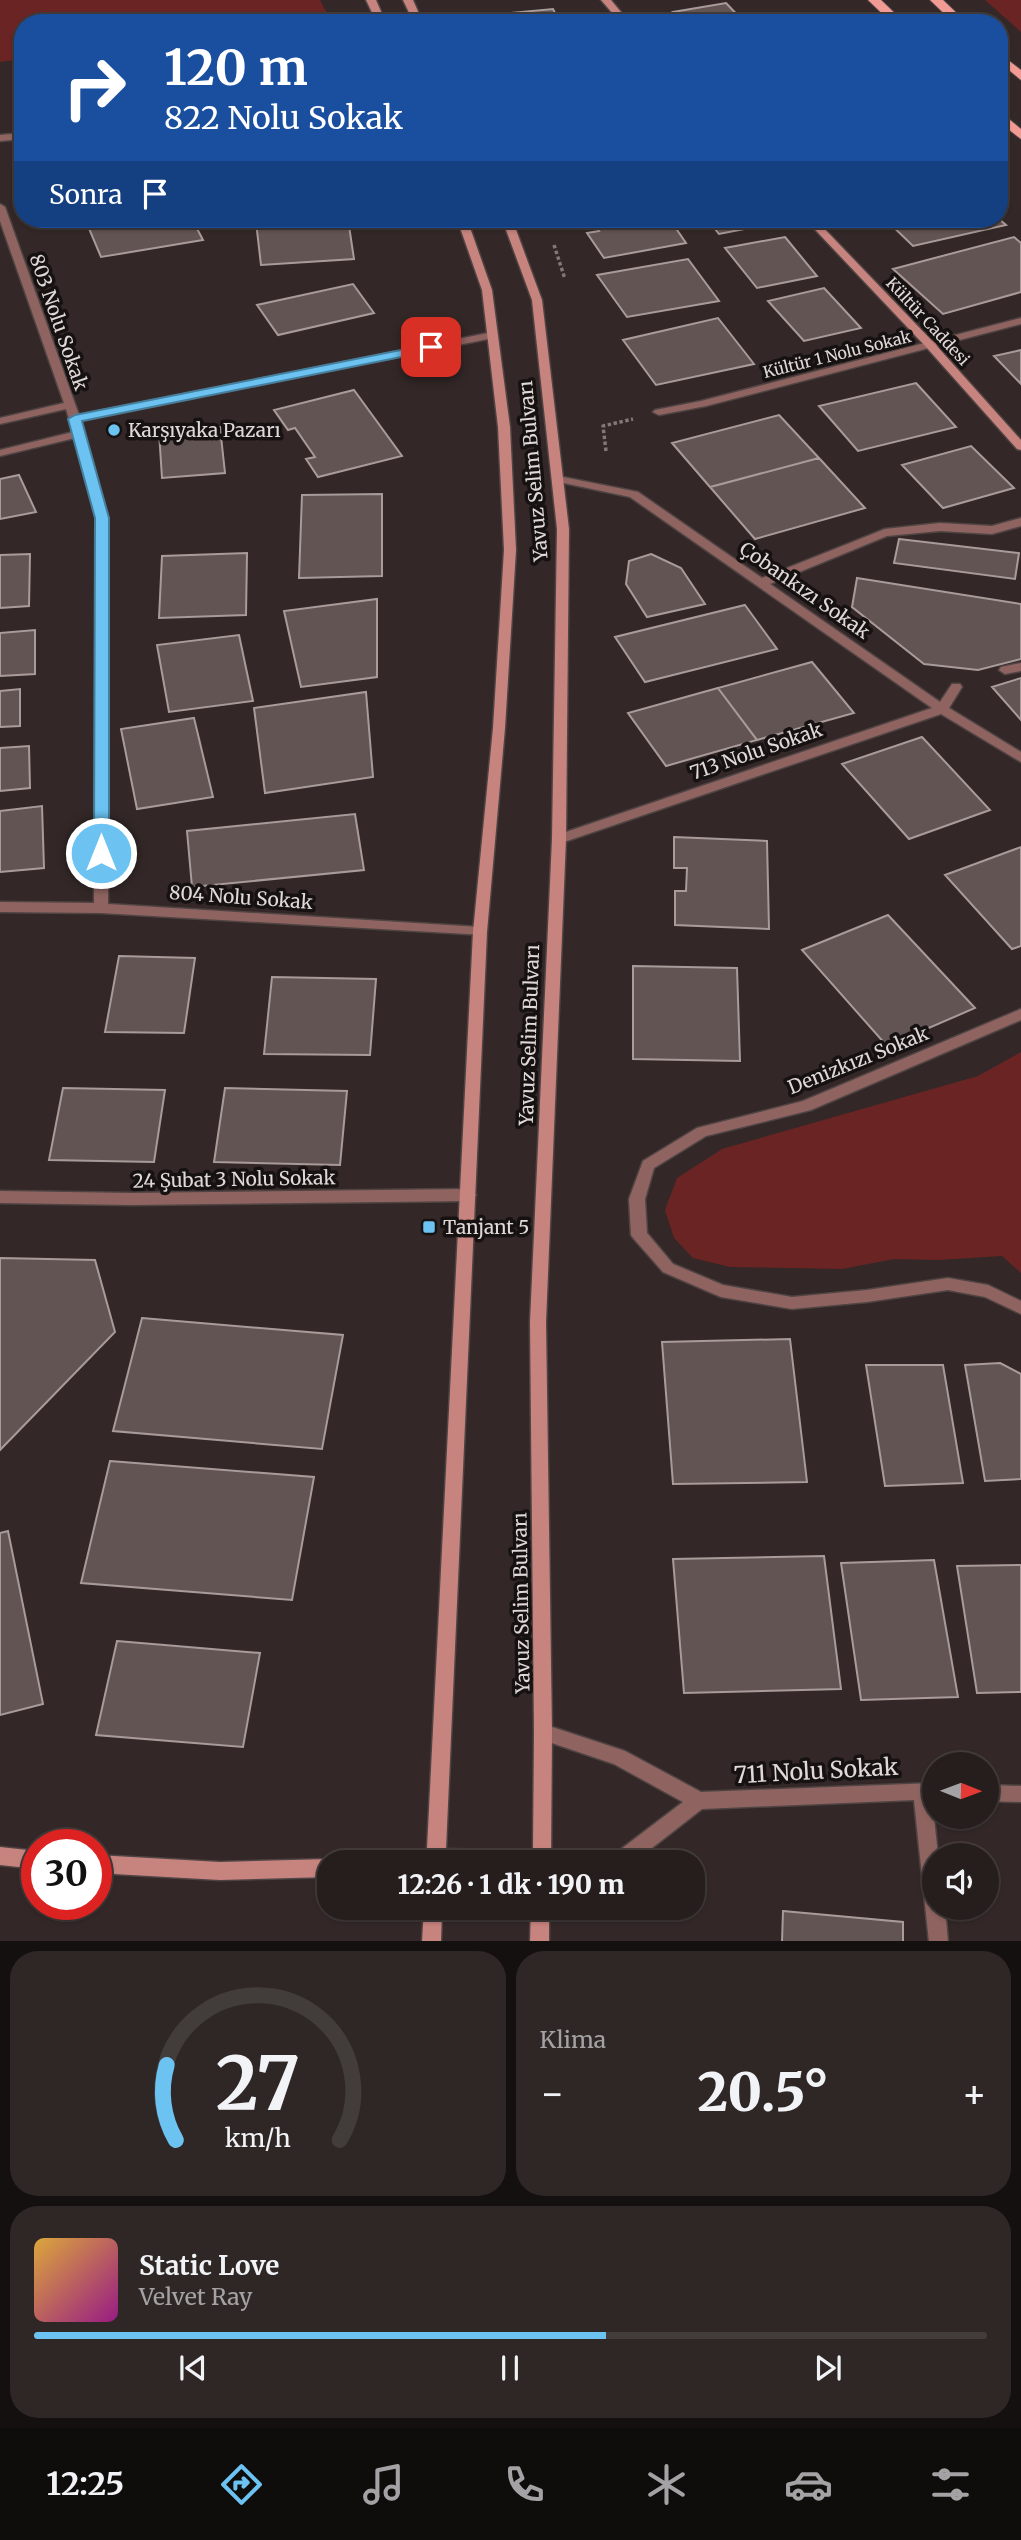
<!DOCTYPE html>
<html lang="tr">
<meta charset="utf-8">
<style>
body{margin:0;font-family:Merriweather,serif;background:#2e2726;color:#f1f3f6;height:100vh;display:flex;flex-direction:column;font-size:26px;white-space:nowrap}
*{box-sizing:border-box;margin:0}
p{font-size:23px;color:#a4a2a4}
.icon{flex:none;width:38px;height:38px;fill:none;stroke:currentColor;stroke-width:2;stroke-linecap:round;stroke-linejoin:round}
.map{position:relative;height:1941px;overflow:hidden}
.side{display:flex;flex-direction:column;gap:10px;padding:10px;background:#151010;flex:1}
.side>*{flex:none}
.hud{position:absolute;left:14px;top:14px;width:994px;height:214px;border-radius:28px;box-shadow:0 2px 5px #0004,0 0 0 2px #423c3b;background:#1a4fa0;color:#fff;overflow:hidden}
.needle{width:46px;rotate:91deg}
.tools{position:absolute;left:922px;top:1752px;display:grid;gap:14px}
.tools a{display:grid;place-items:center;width:77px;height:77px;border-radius:50%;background:#261e1d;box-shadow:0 2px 5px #0004,0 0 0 2px #423c3b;font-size:35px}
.speed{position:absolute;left:21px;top:1829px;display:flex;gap:14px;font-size:35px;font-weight:700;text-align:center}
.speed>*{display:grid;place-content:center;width:91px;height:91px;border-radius:50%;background:#261e1d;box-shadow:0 2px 5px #0004,0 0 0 2px #423c3b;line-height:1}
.speed .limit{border:10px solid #d22;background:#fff;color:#111}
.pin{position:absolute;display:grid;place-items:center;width:60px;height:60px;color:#fff;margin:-30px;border-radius:14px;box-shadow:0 4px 10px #0006}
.me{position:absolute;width:77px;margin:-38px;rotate:0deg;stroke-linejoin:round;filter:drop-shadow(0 0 5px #0008)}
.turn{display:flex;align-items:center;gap:24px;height:147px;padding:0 35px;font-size:32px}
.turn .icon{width:91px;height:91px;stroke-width:2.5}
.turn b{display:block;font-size:49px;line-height:60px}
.then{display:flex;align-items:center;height:66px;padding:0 35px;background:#0003;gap:14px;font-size:26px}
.big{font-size:52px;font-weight:800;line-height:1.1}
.side .widget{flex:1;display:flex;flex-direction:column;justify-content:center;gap:10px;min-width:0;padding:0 24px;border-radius:28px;background:#2e2726}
.side .dial{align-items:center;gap:0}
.dial svg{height:182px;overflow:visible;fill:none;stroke:#423c3b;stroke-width:7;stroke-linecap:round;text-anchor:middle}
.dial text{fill:#f1f3f6;stroke:none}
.song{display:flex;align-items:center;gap:21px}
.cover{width:84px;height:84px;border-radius:10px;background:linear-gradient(135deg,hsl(40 70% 55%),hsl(310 70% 35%))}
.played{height:7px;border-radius:4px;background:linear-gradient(90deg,#6cc3f2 60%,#423c3b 60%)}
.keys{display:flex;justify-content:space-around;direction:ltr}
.heat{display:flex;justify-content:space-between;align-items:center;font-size:38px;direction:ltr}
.side .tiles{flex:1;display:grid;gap:10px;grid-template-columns:1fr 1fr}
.widget:last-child{grid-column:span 2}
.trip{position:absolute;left:317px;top:1850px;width:388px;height:70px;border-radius:28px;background:#261e1d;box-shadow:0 2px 5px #0004,0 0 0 2px #423c3b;font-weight:800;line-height:70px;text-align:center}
.tab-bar{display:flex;height:112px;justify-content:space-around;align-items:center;background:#0f0c0c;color:#a4a2a4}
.tab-bar .icon{width:49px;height:49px}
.tab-bar .selected{color:#6cc3f2}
.tab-bar b{font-size:32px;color:#f1f3f6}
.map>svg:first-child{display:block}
.green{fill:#6a2423}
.building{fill:#615453;stroke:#a99b99;stroke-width:2}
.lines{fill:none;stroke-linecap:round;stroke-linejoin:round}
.street-casing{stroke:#4f4443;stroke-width:3}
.secondary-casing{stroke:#4f4443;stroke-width:3}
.primary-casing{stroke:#4f4443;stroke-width:2}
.path{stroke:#827877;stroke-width:3.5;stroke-dasharray:3.5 2.5;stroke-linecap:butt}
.street{fill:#8f6460;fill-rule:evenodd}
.secondary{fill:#c7837e;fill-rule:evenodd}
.primary{fill:#f29b94;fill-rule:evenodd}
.route{fill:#6cc3f2;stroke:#467f9d;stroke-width:2}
.poi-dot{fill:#6cc3f2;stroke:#171212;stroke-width:2.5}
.labels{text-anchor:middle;stroke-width:7;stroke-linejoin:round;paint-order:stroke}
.far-street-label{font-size:16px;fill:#e1d9d8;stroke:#171212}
.street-label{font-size:19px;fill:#e1d9d8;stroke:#171212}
.poi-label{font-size:19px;fill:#e1d9d8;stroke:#171212;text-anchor:start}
.near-street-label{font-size:23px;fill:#e1d9d8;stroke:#171212}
</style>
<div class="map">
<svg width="1021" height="1942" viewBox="0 0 1021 1942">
<rect width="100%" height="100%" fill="#332827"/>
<!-- green -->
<path class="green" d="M0,0h320l11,21 -308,2v36l-23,3z
M985,0h36v32z
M1021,1052v221l-19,-17 -64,4 -44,-1 -52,10 -112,-2 -37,-9 -19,-20 -9,-28 12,-32 45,-29 256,-73z"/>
<!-- building -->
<path class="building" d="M726,3l19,20h-62l-10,-11z
M553,9l7,14h-78l-2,-7z
M85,219h107l11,21 -102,17z
M309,219h39l6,40 -93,6 -5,-43z
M590,219h88l-7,2 15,22 -82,15 -17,-25 12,-2z
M707,219h58l5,5 -51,10z
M885,219h114l7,6 -93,21z
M785,237l32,39 -60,12 -32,-40z
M1014,237l7,6v49l-78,22 -50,-45z
M688,259l31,42 -92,16 -30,-42z
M353,284l21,29 -96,22 -21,-30z
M824,288l37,40 -57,13 -36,-40z
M718,318l36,46 -98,21 -33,-45z
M1021,350v34l-27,-28z
M916,383l40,44 -98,24 -39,-45z
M354,390l48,66 -84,21 -12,-18 9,-2 -20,-29 -7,2 -14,-20z
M779,415l40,43 -109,29 -38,-44z
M220,427l5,46 -63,5 -3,-46z
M971,446l43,42 -71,20 -41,-43z
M819,458l46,50 -110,31 -45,-52z
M19,475l17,37 -36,7v-40z
M382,494v82l-83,2 3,-83z
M899,539l120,14 -4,26 -121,-16z
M247,553l-1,62 -87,3 3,-62z
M30,554l-1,52 -29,2v-53z
M651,554l30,14 24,36 -58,13 -21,-33 3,-23z
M857,578l164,26v55l-43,11 -54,-6 -72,-57z
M377,599v78l-76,10 -17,-76z
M745,605l32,44 -132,33 -30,-45z
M35,630v44l-35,2v-43z
M239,635l14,66 -84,11 -12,-67z
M812,662l42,51 -97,27 -39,-52z
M1021,678v42l-29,-33z
M718,688l39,52 -91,26 -38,-53z
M20,689v37l-20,1v-36z
M366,692l7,85 -108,16 -11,-85z
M194,718l19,79 -76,12 -16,-80z
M922,737l68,73 -81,29 -67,-75z
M29,746l1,42 -30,3v-43z
M42,806l2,62 -44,4v-61z
M355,814l9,56 -172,17 -5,-56z
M674,837l93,4 2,88 -94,-4v-34h11l1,-23h-13z
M1021,847v99l-9,3 -67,-74z
M888,915l87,93 -88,38 -85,-96z
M119,956l76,2 -11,75 -79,-1z
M633,966l104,2 3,93 -107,-2z
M272,977l104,2 -6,76 -106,-1z
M63,1088l102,2 -11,72 -105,-2z
M225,1088l122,3 -7,74 -126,-3z
M0,1258l95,2 20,72 -115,118z
M142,1318l201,17 -21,114 -209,-18z
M790,1339l17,143 -134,2 -11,-142z
M1000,1363l21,11v105l-36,2 -20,-116z
M866,1365h77l20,118 -78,3z
M110,1461l204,16 -22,123 -211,-17z
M8,1531l35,173 -43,11v-182z
M824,1556l17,133 -157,4 -11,-134z
M934,1560l24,137 -97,3 -20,-137z
M1021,1565v127l-44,1 -20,-127z
M117,1641l143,12 -17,94 -147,-12z
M783,1911l120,11v20h-121z"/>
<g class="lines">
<!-- street casing -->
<g class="street-casing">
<path id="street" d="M893,15l3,1v4l-34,3z
M23,133v6l-23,2v-6z
M0,204l5,3 74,208 414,-83 5,3 -5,3 -412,83 27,97v386l372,23 7,5 -2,3 -384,-22 -101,-1v-10l94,1 2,-385 -21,-80 -75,18v-6l73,-18 -7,-23 -66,15v-6l64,-15 -64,-182z
M1021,318v6l-315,82 -47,9 -6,-3 2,-2 46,-9z
M558,476l80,16 124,86 123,-49 55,-6 52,3 29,-8v8l-29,8 -52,-3 -53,5 -117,48 170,118 12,-18h8l2,3 -13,21 72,44v10l-80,-48 -377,128h-10l-2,-3 2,-3 378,-128 -302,-211 -76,-16v-4z
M1021,663v8l-16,3 -6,-4 2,-3z
M1021,1009v11l-210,90 -105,26 -52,32 -9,31 2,34 26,31 50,21 69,12 75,-7 81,-12 40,7 33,16v13l-36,-17 -37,-7 -81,12 -75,7 -71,-12 -58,-25 -29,-33 -3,-4 -2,-36 14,-38 54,-33 106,-27z
M468,1189l5,2 3,4 -3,4 -5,2 -337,4 -131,-2v-12l131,2z
M543,1724l82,27 76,41 233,-9v16h-2l6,56h-4v53h11l3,34h-19l-15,-142 -212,9 -68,53h-24l2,-6 71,-54 -69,-38 -77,-26 -3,-6 3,-6z
M987,1785l34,1v16l-34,-1z"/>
</g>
<!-- secondary casing -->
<g class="secondary-casing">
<path id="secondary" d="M366,0h10l10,23h-9z
M403,0h10l10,23h-9z
M601,0h10l19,23h-9z
M457,219h10l25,71 18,137 6,123 -11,178 -18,204 -41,917 87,2 1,-119 -4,-410 22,-483 5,-310 -25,-229 -30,-81h10l30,81 27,229 -3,310 -20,483 6,410 -1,130h-173l2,-6 47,-7 46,-917 20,-204 11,-178 -6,-123 -16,-137z
M805,219h10l120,125 86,96v10l-4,-1 -90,-101z
M0,1847l37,4v18l-37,-4z
M96,1855l124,7 109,-3 7,3h-7v15l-109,3 -124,-7z
M424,1908h18l-1,34h-19z
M531,1908h18v34h-19z"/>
</g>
<!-- primary casing -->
<g class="primary-casing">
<path id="primary" d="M868,0h13l24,23h-13z
M930,0h13l24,23h-13z
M999,53l22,17v10l-22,-18z
M999,111l22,18v10l-22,-17z"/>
</g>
<!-- path -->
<path class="path" d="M554,245l11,34
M606,451l-3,-25 30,-7"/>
<!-- street -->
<use href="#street" class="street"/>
<!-- secondary -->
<use href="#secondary" class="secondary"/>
<!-- primary -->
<use href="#primary" class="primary"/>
</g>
<!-- route -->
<path class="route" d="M431,344l5,1v5l-354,71 27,97v335l-8,5 -5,-1 -2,-4 1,-335 -27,-99 7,-4z"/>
<!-- markers -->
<g class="poi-dot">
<circle cx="114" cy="430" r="7"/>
<rect x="422" y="1220" width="14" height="14" rx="3.5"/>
</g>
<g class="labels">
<!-- far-street labels -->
<g class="far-street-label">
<text transform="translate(928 321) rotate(47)" y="6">Kültür Caddesi</text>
<text transform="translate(837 354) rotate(-14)" y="6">Kültür 1 Nolu Sokak</text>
</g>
<!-- street labels -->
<g class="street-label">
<text transform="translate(59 322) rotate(71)" y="7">803 Nolu Sokak</text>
<text transform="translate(533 471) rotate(-95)" y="7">Yavuz Selim Bulvarı</text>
<text transform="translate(805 590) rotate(35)" y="7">Çobankızı Sokak</text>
<text transform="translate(756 751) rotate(-19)" y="7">713 Nolu Sokak</text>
<text transform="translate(241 897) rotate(4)" y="7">804 Nolu Sokak</text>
<text transform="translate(529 1035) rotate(-88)" y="7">Yavuz Selim Bulvarı</text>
<text transform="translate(858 1060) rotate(-22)" y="7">Denizkızı Sokak</text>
<text transform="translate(234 1179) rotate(-1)" y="7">24 Şubat 3 Nolu Sokak</text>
<text transform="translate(521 1603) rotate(-91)" y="7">Yavuz Selim Bulvarı</text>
</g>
<!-- poi labels -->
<g class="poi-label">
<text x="128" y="437">Karşıyaka Pazarı</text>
<text x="443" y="1234">Tanjant 5</text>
</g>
<!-- near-street labels -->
<g class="near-street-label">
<text transform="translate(816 1771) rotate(-3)" y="8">711 Nolu Sokak</text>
</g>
</g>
</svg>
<div class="tools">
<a><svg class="needle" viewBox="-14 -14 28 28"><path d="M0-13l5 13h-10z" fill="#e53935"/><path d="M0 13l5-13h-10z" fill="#a4a2a4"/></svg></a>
<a><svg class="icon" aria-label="sound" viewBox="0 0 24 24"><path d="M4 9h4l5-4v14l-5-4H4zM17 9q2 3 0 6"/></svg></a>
</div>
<div class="speed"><div class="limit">30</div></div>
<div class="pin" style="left:431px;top:347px;background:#d93025"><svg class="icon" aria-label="arrive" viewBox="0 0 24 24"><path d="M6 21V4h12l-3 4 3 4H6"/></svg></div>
<svg class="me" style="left:101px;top:853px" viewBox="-20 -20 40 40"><circle r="17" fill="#6cc3f2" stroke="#fff" stroke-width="3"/><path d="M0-11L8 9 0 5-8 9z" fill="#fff"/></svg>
<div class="trip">12:26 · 1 dk · 190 m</div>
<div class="hud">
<div class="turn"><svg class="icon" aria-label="right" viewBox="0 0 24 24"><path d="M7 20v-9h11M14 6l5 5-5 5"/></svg><div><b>120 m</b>822 Nolu Sokak</div></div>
<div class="then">Sonra<svg class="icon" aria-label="arrive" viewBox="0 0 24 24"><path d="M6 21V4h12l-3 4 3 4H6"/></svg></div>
</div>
</div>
<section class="side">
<div class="tiles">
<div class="widget dial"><svg viewBox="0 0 100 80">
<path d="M14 69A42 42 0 1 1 86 69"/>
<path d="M14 69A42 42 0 0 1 10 36" stroke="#6cc3f2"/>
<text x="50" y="56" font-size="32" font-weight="700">27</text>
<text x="50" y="72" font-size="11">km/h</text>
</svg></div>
<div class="widget"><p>Klima</p>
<div class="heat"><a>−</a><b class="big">20.5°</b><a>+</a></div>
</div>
<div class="widget">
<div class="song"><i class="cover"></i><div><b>Static Love</b><p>Velvet Ray</p></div></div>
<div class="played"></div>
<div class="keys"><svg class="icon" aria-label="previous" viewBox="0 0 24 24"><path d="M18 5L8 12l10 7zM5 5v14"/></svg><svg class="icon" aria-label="pause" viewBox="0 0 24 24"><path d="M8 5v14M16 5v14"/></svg><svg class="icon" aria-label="next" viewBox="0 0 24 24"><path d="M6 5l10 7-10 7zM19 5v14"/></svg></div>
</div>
</div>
</section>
<nav class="tab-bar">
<b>12:25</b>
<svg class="icon selected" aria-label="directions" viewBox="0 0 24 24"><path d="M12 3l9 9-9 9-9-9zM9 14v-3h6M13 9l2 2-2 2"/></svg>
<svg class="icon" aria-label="music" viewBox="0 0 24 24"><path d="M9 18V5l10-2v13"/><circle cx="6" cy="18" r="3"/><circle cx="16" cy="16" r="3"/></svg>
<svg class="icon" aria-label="phone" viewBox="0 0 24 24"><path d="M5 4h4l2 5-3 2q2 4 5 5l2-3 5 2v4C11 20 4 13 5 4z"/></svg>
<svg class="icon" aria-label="climate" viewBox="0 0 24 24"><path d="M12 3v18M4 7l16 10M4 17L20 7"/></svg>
<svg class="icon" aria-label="car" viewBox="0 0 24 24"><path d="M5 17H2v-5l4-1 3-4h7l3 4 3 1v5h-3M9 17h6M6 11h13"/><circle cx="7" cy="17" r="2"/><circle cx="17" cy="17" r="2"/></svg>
<svg class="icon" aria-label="filters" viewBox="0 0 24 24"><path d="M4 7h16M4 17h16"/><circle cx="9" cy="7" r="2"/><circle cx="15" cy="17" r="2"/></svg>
</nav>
